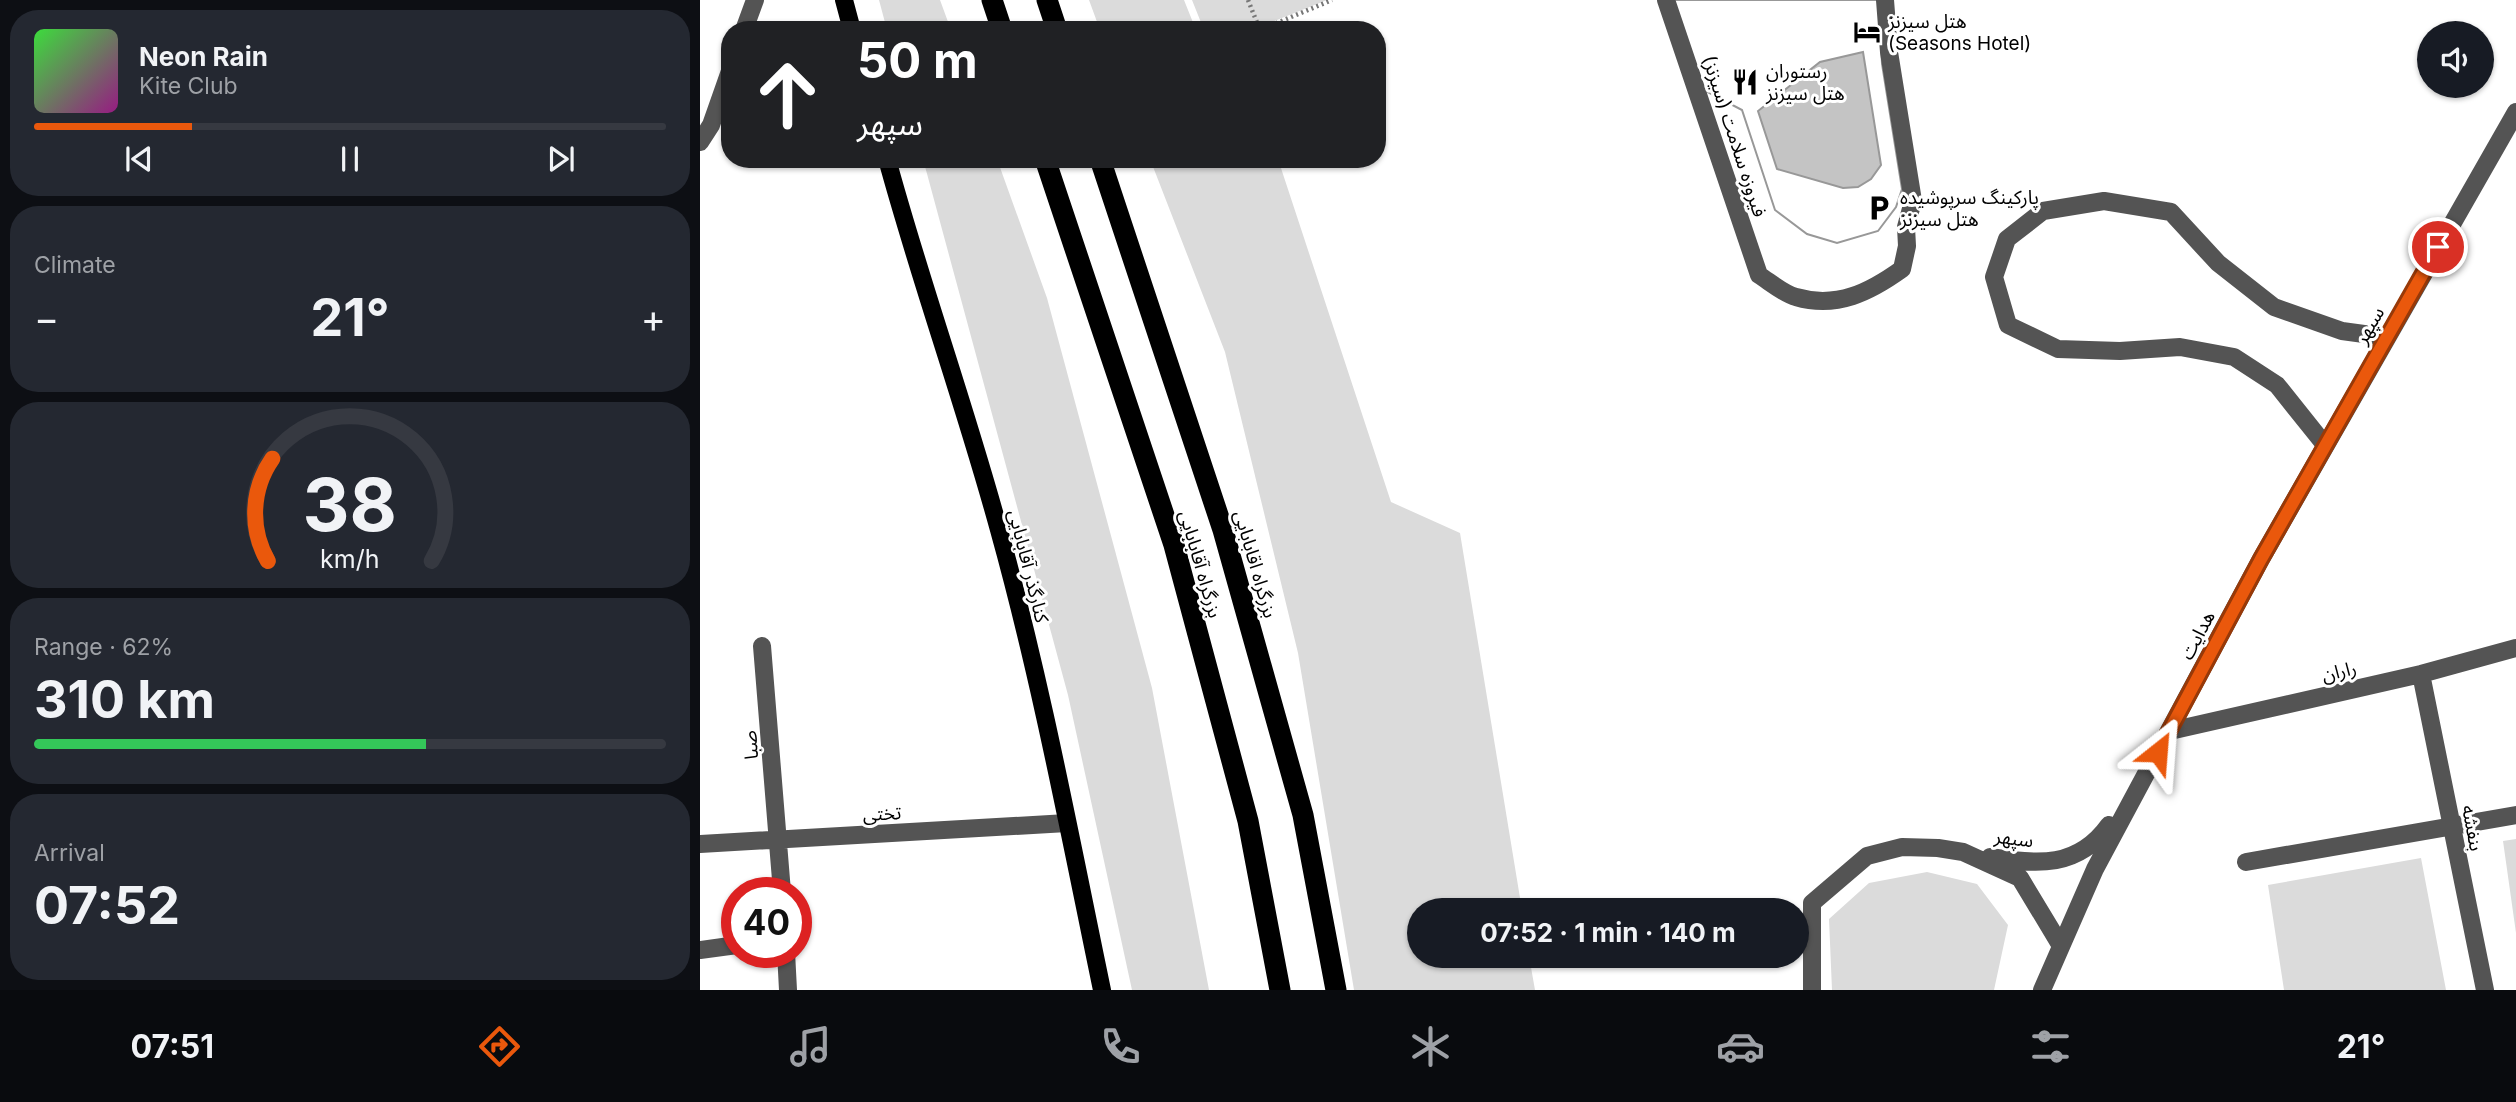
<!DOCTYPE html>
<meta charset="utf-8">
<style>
body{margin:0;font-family:Inter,"Noto Sans Arabic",sans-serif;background:#242831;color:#f1f3f6;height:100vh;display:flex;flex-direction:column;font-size:26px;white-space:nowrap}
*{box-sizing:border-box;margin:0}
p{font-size:23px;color:#9ea1a6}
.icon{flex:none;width:38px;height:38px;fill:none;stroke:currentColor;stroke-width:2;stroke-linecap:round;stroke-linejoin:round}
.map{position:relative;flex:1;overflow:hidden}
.details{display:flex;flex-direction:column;gap:10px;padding:10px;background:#0d0f14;width:700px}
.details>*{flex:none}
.guide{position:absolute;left:21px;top:21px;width:665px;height:147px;border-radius:28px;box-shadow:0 2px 5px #0004;background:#202124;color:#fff;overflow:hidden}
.controls{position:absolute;left:1717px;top:21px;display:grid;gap:14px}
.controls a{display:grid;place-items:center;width:77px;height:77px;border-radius:50%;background:#171b24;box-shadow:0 2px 5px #0004;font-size:35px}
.speed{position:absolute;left:21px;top:877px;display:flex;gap:14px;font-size:35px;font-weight:700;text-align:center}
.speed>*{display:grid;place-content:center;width:91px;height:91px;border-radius:50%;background:#171b24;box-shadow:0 2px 5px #0004;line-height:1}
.speed .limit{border:10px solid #d22;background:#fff;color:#111}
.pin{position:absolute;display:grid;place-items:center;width:60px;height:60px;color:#fff;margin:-30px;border:4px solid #fff;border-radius:50%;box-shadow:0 2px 7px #0007}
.me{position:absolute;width:77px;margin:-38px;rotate:28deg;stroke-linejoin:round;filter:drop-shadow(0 0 5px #0008)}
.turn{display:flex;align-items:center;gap:24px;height:147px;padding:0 21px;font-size:32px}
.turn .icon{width:91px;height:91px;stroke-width:2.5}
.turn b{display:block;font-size:49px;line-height:60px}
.big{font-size:52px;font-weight:700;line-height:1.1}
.details .widget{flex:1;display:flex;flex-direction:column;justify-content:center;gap:10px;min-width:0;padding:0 24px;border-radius:28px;background:#242831}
.details .dial{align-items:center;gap:0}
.dial svg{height:182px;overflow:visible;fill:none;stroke:#363941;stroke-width:7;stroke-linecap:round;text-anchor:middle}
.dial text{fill:#f1f3f6;stroke:none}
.song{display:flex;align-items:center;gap:21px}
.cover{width:84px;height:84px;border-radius:10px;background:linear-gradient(135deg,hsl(120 70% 55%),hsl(310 70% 35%))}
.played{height:7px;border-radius:4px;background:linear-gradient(90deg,#ea580c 25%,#363941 25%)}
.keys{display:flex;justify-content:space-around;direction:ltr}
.heat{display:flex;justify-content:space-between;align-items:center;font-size:38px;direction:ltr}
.charge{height:10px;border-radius:5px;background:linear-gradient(90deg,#34c759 62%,#363941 0)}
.trip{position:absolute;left:707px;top:898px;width:402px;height:70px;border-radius:35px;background:#171b24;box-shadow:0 2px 5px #0004;font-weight:700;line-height:70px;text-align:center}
.tab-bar{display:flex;height:112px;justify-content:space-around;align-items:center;background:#090b0e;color:#9ea1a6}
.tab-bar .icon{width:49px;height:49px}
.tab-bar .active{color:#ea580c}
.tab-bar b{font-size:32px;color:#f1f3f6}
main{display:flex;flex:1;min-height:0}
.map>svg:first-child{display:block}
.green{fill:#dbdbdb}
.building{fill:#c4c4c4;stroke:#989898;stroke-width:2;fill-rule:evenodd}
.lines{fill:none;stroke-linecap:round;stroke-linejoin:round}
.path{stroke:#767676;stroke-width:4.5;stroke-dasharray:2 3.5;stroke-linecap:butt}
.minor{stroke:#545454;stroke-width:18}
.major{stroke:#000;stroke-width:18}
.highway{stroke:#000;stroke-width:21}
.route-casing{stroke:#983908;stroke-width:18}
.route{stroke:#ea580c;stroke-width:12}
.labels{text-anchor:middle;stroke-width:6;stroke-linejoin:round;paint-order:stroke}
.poi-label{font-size:19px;fill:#000;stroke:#fff;text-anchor:start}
.street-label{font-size:19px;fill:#000;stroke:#fff}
</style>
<main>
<section class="details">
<div class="widget">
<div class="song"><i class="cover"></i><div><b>Neon Rain</b><p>Kite Club</p></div></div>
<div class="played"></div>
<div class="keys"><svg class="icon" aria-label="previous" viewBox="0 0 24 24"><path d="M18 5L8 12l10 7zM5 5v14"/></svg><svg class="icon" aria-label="pause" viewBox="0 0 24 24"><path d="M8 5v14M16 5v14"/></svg><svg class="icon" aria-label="next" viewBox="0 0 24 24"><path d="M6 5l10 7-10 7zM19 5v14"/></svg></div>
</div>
<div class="widget"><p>Climate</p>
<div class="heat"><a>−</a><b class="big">21°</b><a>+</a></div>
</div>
<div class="widget dial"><svg viewBox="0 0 100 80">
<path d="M14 69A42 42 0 1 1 86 69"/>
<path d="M14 69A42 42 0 0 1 16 24" stroke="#ea580c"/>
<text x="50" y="56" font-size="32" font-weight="700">38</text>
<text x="50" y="72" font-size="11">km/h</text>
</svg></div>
<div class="widget"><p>Range · 62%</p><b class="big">310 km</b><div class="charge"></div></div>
<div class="widget"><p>Arrival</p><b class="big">07:52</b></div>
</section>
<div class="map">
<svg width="1816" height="990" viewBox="0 0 1816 990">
<rect width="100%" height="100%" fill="#fff"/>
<!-- green -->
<path class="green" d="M179,0h61l11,30h-64z
M389,0h95l12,30h-96z
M492,0h135l-75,30h-48z
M223,159h74l50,139 105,390 57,302h-77l-64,-295z
M450,159h128l113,343 69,31 62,377h-103v46h110l6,34h-181l-56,-337 -73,-301z
M1816,839v94l-13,-92z
M1721,858l25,132h-162l-16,-105z
M1227,872l50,12 31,41 -14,65h-162l-3,-71 40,-36z"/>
<!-- building -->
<path class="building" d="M968,0h211l3,64 20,125 -6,18 -18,24 -41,12 -30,-9 -32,-24 -33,-100 -42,-22zM1163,52l18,113 -10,14 -13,8 -15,1 -66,-19 -19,-58 62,-49z
M968,0h211l3,64 20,125 -6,18 -18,24 -41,12 -30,-9 -32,-24 -33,-100 -42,-22z"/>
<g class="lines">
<!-- path -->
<path class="path" d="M548,0l12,30 72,-30"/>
<!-- minor -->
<path class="minor" d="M966,0l93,275c11,7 25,19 37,22 41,12 74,-5 106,-28l5,-23 -1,-19 7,-26 -24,-149 -4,-52
M44,30l11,-30
M0,142l11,-17 19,-54
M1625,445l-48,-60 -43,-28 -54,-10 -60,4 -62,-2 -50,-24 -14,-48 13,-38 36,-28 61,-10 67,11 47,51 56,44 68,24 44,6
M62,646l20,246
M1721,674l64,316
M1470,731l251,-57 95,-26
M0,844l367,-21
M1290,857c48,8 88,11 119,-32
M1546,862l270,-47
M0,950l37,-5
M86,952l2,38
M1112,990v-87l55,-47 35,-9 36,1 25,4 57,26 41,68
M1342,990l53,-121 166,-310 255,-447"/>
<!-- major -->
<path class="major" d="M144,0l8,30
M187,159c34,125 78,246 112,371 42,151 71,306 103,460"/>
<!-- highway -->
<path class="highway" d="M292,0l10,30
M347,0l10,30
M345,159l129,386 74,276 32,169
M400,159l123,371 80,285 33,175"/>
</g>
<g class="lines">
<!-- route casing -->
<g class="route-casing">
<path id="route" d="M1458,752l103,-193 177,-312"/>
</g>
<!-- route -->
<use href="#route" class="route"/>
</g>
<!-- icons -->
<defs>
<g id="hotel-bare" transform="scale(2.1)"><path d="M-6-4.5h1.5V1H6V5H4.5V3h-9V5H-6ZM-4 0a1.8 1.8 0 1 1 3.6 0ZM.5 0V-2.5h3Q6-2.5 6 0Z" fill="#000" stroke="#fff" stroke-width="2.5" paint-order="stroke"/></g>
<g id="restaurant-bare" transform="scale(2.1)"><path d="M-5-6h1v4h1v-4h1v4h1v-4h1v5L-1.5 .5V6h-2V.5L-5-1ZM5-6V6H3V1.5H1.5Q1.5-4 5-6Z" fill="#000" stroke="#fff" stroke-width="2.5" paint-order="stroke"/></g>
<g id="parking-bare" transform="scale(2.1)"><path d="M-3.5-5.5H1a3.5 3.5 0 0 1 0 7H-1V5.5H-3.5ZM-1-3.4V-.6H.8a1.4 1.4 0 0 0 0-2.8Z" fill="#000" stroke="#fff" stroke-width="2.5" paint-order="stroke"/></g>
</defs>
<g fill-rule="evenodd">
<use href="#hotel-bare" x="1167" y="32"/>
<use href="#restaurant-bare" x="1045" y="82"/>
<use href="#parking-bare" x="1179" y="208"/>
</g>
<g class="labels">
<!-- poi labels -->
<g class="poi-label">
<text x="1188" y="28">هتل سیزنز<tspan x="1188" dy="22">(Seasons Hotel)</tspan></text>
<text x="1066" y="78">رستوران<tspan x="1066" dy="22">هتل سیزنز</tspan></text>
<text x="1200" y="204">پارکینگ سرپوشیده<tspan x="1200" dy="22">هتل سیزنز</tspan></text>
</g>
<!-- street labels -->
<g class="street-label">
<text transform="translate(1035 136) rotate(72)" y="7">فیروزه سلامت (سیزنز)</text>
<text transform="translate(1669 325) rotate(-60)" y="7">سپهر</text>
<text transform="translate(501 564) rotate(74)" y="7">بزرگراه آقابابایی</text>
<text transform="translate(556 564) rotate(74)" y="7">بزرگراه اقابابایی</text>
<text transform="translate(329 566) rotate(76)" y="7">کنارگذر آقابابایی</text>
<text transform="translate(1497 635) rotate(-62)" y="7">هدایت</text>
<text transform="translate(1639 671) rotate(-13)" y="7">راران</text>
<text transform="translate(50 745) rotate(-95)" y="7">صبا</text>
<text transform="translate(182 813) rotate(-3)" y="7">تختی</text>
<text transform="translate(1773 828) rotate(79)" y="7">بنفشه</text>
<text transform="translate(1314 838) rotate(7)" y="7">سپهر</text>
</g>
</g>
</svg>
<div class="controls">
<a><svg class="icon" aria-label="sound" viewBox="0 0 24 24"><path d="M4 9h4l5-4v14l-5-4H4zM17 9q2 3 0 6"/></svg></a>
</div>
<div class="speed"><div class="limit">40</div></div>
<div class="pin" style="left:1738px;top:247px;background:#d93025"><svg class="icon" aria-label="arrive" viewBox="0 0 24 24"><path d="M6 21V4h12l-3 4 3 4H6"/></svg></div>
<svg class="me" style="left:1458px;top:752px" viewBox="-20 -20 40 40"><path d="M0-17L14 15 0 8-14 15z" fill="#ea580c" stroke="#fff" stroke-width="4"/></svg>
<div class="trip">07:52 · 1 min · 140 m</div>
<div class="guide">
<div class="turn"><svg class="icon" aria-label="ahead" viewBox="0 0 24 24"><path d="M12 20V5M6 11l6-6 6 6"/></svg><div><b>50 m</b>سپهر</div></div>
</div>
</div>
</main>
<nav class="tab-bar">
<b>07:51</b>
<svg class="icon active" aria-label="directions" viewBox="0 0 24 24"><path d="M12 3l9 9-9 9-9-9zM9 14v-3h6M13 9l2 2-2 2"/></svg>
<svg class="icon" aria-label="music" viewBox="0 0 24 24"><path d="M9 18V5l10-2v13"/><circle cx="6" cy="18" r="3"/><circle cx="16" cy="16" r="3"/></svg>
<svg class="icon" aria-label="phone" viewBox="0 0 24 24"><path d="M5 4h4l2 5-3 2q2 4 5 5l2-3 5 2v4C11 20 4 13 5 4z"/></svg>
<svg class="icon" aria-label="climate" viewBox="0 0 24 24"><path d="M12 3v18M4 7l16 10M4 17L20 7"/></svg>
<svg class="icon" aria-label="car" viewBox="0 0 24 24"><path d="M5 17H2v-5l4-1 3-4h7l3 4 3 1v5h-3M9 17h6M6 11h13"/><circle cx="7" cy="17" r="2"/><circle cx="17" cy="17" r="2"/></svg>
<svg class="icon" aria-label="filters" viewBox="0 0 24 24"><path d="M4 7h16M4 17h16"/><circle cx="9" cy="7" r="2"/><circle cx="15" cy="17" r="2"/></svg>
<b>21°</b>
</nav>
